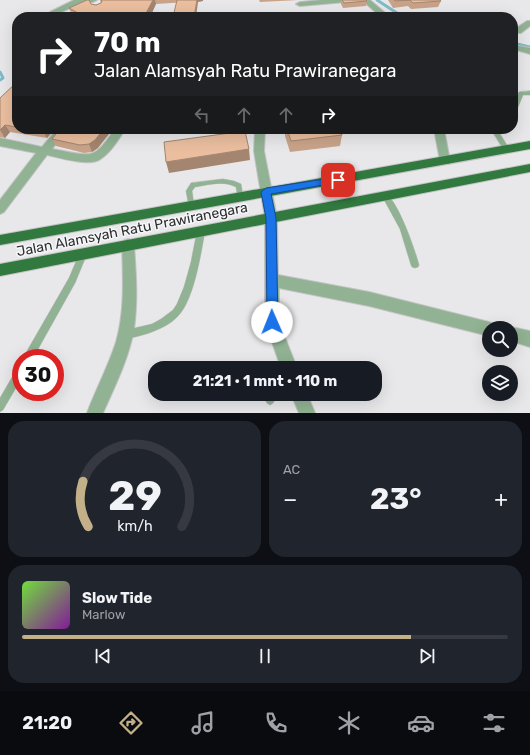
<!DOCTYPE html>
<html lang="id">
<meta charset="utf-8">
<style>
body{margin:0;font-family:Rubik,sans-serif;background:#20242c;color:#f1f3f6;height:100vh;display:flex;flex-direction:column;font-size:15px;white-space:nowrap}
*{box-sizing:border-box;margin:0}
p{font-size:13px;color:#9ea1a6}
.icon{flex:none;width:22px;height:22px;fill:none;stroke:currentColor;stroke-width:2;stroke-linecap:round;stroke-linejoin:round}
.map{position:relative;height:413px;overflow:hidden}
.details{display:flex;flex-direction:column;gap:8px;padding:8px;background:#0d0f14;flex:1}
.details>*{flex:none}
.top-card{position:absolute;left:12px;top:12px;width:506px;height:122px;border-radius:16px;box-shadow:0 4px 16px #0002;background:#202124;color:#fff;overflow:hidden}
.buttons{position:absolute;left:482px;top:321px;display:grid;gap:8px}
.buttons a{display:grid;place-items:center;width:36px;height:36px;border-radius:50%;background:#171b24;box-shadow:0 4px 16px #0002;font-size:20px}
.speed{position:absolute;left:12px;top:349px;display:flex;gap:8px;font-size:20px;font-weight:700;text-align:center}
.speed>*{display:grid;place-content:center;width:52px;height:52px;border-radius:50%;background:#171b24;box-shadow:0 4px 16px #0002;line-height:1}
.speed .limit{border:6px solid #d22;background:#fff;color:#111}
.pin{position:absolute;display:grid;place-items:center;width:34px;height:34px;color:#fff;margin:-17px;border-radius:8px;box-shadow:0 2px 6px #0006}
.me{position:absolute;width:44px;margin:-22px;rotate:359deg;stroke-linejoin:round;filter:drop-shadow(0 0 3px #0008)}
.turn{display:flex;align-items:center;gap:14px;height:84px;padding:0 16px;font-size:18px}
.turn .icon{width:52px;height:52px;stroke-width:2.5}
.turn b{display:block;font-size:28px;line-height:34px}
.lanes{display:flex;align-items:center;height:38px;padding:0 16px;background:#0003;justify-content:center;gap:20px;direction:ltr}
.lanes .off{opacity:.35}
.big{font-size:30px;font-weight:700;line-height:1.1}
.details .widget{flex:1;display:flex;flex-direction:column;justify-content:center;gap:6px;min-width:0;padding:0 14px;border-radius:16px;background:#20242c}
.details .dial{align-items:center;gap:0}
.dial svg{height:104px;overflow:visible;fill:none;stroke:#363941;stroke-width:7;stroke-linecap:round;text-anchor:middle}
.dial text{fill:#f1f3f6;stroke:none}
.song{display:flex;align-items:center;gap:12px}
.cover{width:48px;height:48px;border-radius:6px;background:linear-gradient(135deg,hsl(100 70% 55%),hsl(290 70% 35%))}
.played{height:4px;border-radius:2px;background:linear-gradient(90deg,#c3af88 80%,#363941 80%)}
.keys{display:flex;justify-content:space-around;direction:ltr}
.heat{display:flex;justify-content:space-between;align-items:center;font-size:22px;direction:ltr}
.details .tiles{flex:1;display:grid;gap:8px;grid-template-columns:1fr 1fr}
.widget:last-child{grid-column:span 2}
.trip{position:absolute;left:148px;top:361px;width:234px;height:40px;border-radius:16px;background:#171b24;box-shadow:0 4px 16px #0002;font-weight:700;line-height:40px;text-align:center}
.dock{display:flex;height:64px;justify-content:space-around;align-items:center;background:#090b0e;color:#9ea1a6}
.dock .icon{width:28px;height:28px}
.dock .selected{color:#c3af88}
.dock b{font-size:18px;color:#f1f3f6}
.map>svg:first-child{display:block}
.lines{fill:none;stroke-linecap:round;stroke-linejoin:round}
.stream{stroke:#7ebcc8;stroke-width:3}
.service-casing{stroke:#c3c3c5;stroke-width:1}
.minor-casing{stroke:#c3c3c5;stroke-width:2}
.trunk-casing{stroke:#c3c3c5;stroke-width:2}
.service{fill:#91b293;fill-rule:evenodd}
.minor{fill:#91b293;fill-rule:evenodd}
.trunk{fill:#31793e;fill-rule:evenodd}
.wall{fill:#c9a389}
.shaded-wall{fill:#a4856f}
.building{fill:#eabe9f;stroke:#a4856f}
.route{fill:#1a73e8;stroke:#114b97}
.labels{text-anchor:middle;stroke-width:3;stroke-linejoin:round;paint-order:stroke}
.street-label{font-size:14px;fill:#2f2f30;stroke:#f5f6f8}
</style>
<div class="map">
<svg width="530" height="413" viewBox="0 0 530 413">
<rect width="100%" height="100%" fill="#e8e8ea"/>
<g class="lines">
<!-- stream -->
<path class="stream" d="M377,0l23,15 8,2
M513,43l17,4
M0,72l3,6 -3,2"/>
<!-- service casing -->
<g class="service-casing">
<path id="service" d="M530,91v4h-7l-7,17 -3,2v-9l6,-13z
M491,129h6l13,21 -1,2h-4z
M223,179l11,2 7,3 2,12 -1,2h-4l-2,-11c-13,-7 -28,-2 -41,0l-3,4 2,14 -1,2h-4l-3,-16 5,-8z
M385,193c13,7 30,57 34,72l-1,2 -3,1 -3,-1 -1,-2 -11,-36 -18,-33 1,-2z
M201,228l3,1 1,2c-4,22 -11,69 -27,85 -7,8 -18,13 -29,17 -7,2 -20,7 -27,4l-1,-3 1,-3 30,-7 9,-5 12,-9 4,-6 7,-17 7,-25 6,-31 1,-2z
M83,251l3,1 1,2 -12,29 -42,75h-10l46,-80 11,-26z
M21,365v14l-18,31 -3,2v-14l18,-31z
M265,394h10v6l-2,3 -3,2 -3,-2 -2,-3z"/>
</g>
<!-- minor casing -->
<g class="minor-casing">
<path id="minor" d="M74,0h23l-4,2 -14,2 -22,10h-3l-4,-2z
M321,0h29l-4,2 -46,4 -4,-2 4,-2z
M362,0h8l20,17h-9z
M527,21h3v5l-9,7h-6v-4z
M513,45l17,3v6l-17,-5z
M57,129h11l-16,20c10,1 32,8 41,4 9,-4 16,-16 22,-24h10c-6,10 -15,25 -26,31 -12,6 -39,-2 -52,-5l-43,57 -4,2v-14l36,-47 -36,-7v-8l42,9z
M255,129h10l-1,22 13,67 1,57 91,17 120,30 5,2 2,4h-7v8l-120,-30 -90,-18v34l18,46h-16l-16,-46v-104l-11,-67z
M434,129h10l6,32 -1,3h-8l-1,-3z
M128,239l5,2 1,4c2,28 4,56 0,84 -5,29 -19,57 -31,84h-16c9,-24 21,-46 29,-71 9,-31 7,-65 6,-97l1,-4z
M511,327l19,4v16l-19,-6v-13h-3z
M291,394h16l8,19h-16z"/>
</g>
<!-- trunk casing -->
<g class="trunk-casing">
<path id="trunk" d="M530,141v8l-530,96v-10z
M530,164v8l-530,104v-12z"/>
</g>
<!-- service -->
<use href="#service" class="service"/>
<!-- minor -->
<use href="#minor" class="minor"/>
<!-- trunk -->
<use href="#trunk" class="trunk"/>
</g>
<!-- wall -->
<path class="wall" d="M100,0h103v1l-47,3 -6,13h-74l-4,-2 -3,-7 22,-4 5,1 5,-2z
M259,0h40l-39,2z
M341,0h25l1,1 -1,5 -23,2 -2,-4z
M388,0h52l1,1 -3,6 -27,2 -3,-3 -15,2z
M17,82v47h38l-8,9 -37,-6 -5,6 -5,-1v-39z
M60,129l38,19 -6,4 -8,1 -28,-7 -4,-7z
M268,129h72l2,6 -2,11 -50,6 -5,-16v-2l-17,-2z"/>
<!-- shaded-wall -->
<path class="shaded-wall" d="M153,0h2l1,4 -6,13h-6z
M197,0h6v1l-5,1 -2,15h-2z
M5,125l5,7 -5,6 -5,-8z
M45,129h10l-8,9 -4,-7z
M104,129h9l-15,19 -6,4 -3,-8z
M249,149l1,11 -81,13 -3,-11z"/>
<!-- building -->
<path class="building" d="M87,0h2l2,4 5,1 5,-2 1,-2 -1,-1h52l-9,17h-59l-16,-9z
M177,0h20l-3,17h-21z
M342,0h24l1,1 -23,2z
M394,0h46l1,1 -28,2 -3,-3 -15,1z
M17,82v45l-12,-2 -5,5v-32z
M30,129h15l-2,2z
M60,129h44l-9,11 -6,4 -9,1 -28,-6z
M287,129h53l2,6 -51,6z
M245,131l4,18 -83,13 -2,-20z"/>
<!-- route -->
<path class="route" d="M338,177h3l2,3 -2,2 -70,12 5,24 2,104 -2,4 -4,1 -4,-1 -1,-4 -1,-104 -5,-26 5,-4z"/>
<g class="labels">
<!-- street labels -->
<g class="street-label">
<text transform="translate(132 229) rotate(-11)" y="5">Jalan Alamsyah Ratu Prawiranegara</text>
</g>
</g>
</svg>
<div class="buttons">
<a><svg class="icon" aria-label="search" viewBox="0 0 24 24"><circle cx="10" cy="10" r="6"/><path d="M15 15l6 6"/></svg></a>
<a><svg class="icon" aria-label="layers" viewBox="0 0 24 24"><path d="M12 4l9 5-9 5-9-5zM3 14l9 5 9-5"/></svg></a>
</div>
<div class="speed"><div class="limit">30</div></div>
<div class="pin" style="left:338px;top:180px;background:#d93025"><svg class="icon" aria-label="arrive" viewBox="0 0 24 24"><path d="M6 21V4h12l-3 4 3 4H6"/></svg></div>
<svg class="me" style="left:272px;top:322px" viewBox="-20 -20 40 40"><circle r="19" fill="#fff"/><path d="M0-13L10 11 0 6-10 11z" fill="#1a73e8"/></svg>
<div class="trip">21:21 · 1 mnt · 110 m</div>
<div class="top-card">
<div class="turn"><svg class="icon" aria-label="right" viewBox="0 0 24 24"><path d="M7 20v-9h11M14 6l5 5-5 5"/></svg><div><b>70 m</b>Jalan Alamsyah Ratu Prawiranegara</div></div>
<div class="lanes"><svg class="icon off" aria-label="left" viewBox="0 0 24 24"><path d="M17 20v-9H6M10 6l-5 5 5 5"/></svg><svg class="icon off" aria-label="ahead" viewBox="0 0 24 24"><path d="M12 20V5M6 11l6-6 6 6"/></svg><svg class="icon off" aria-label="ahead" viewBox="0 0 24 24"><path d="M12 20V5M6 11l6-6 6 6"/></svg><svg class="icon" aria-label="right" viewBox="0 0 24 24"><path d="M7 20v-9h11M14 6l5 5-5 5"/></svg></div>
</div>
</div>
<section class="details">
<div class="tiles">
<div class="widget dial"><svg viewBox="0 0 100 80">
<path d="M14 69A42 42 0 1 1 86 69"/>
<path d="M14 69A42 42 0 0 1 10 34" stroke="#c3af88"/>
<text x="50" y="56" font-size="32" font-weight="700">29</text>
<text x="50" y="72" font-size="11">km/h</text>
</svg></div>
<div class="widget"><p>AC</p>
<div class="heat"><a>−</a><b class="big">23°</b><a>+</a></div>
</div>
<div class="widget">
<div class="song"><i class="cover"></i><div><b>Slow Tide</b><p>Marlow</p></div></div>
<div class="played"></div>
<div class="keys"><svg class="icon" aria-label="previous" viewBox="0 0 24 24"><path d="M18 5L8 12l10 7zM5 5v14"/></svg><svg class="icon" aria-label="pause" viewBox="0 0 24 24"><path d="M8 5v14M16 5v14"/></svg><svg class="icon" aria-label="next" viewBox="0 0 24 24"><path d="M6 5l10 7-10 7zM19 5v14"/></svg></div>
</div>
</div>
</section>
<nav class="dock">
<b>21:20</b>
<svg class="icon selected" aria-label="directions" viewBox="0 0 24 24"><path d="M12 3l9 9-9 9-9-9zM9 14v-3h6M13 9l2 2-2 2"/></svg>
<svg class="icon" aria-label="music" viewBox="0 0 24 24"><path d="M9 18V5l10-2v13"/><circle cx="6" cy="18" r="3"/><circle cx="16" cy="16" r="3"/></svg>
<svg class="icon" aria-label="phone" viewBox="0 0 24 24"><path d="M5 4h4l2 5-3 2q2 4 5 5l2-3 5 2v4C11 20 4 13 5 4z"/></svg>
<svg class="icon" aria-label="climate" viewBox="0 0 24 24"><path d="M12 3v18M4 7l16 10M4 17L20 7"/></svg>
<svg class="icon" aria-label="car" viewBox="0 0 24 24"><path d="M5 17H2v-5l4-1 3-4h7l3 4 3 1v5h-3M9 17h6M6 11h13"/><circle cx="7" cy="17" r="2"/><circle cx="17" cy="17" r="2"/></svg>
<svg class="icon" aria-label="filters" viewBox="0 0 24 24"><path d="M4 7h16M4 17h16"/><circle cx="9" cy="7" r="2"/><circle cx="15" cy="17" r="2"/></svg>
</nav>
